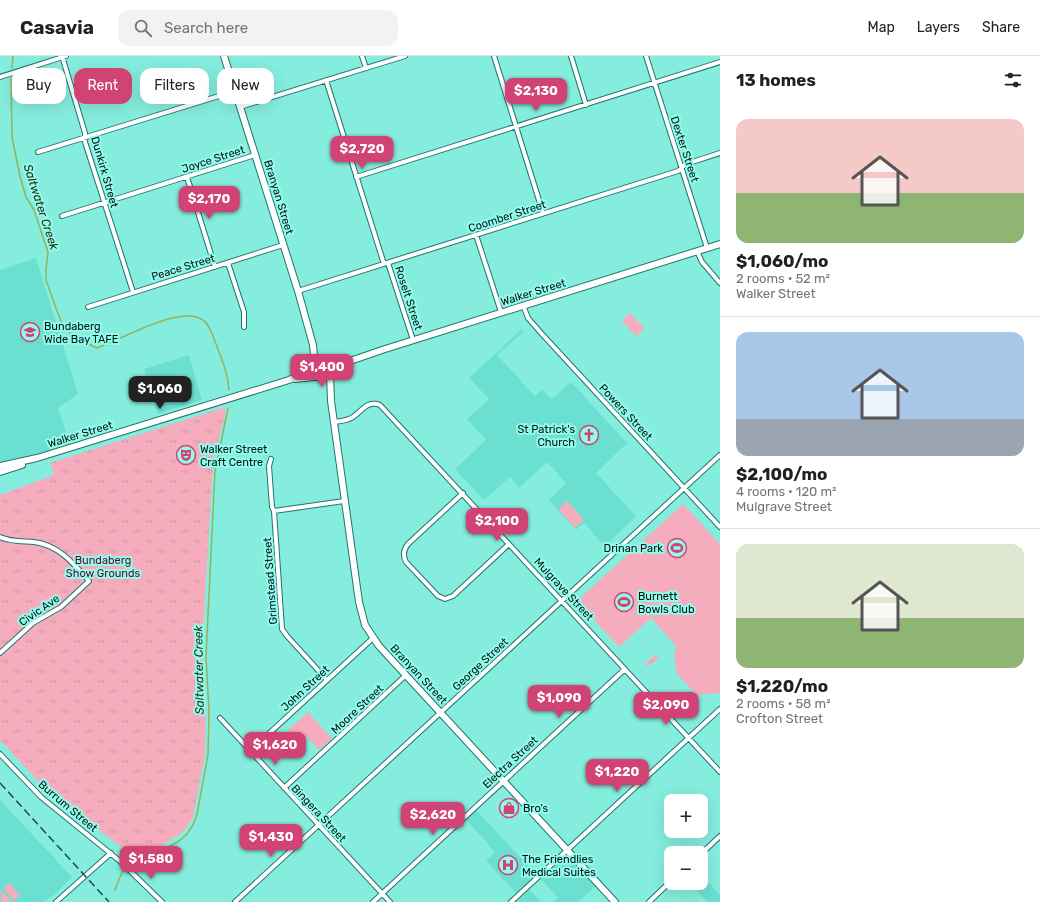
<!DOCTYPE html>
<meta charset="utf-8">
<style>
:root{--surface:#fff;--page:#f2f2f2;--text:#202124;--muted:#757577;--line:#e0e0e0;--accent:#d04374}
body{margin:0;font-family:Rubik,sans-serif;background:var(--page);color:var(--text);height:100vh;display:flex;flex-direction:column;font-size:15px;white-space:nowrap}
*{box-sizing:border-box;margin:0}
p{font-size:13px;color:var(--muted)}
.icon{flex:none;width:22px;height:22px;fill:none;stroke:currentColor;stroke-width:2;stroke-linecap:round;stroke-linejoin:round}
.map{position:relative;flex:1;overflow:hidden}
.drawer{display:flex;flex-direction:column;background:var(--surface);width:320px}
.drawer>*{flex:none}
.guide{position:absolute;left:12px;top:12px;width:380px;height:36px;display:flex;gap:8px}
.controls{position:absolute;left:664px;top:738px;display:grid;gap:8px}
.controls a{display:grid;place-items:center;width:44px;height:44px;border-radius:8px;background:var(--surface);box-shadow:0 4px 16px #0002;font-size:20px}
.price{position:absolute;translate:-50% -34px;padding:0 9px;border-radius:8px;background:var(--accent);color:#fff;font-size:13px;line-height:26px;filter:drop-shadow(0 1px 2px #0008)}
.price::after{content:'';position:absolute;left:50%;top:24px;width:12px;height:9px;margin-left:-6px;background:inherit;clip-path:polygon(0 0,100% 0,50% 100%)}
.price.current{background:#222;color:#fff}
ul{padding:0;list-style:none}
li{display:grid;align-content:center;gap:8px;height:212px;padding:0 16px}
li+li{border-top:1px solid var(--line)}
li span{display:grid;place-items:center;height:124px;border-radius:12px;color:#555}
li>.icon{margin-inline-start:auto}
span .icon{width:72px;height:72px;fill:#fffc;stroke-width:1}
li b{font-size:17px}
h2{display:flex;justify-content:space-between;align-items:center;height:48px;padding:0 16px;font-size:17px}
.pill{padding:0 14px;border-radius:12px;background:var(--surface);box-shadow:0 4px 16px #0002;font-size:14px;line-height:36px}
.pill.current{background:var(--accent);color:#fff}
header{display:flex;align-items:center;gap:24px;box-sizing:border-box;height:56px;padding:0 20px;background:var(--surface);border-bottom:1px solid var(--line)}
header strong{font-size:19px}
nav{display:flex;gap:22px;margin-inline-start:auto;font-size:14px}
.search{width:280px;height:36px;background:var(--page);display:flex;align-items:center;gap:10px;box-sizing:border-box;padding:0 14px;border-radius:12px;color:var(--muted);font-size:15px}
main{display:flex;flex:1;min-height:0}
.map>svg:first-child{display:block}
.built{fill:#6ce0d0}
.park{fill:url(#park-tufts)}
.garden{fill:#f5adbe}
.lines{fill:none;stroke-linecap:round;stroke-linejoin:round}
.stream{stroke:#97b15c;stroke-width:1.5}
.street-casing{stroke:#21756b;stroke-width:6}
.secondary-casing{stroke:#21756b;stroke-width:8}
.street{stroke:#fff;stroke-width:4}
.secondary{stroke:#fff;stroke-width:6}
.rail{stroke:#204842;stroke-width:1.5;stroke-dasharray:8 4;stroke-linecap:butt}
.labels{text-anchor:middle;stroke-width:4;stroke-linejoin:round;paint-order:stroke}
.street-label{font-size:11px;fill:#001411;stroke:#93fbeb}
.poi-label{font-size:11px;fill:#001411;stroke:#93fbeb;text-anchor:start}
.park-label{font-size:11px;fill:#5e0a2c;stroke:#93fbeb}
.water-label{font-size:12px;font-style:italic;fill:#27310c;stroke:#93fbeb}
</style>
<header>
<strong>Casavia</strong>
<div class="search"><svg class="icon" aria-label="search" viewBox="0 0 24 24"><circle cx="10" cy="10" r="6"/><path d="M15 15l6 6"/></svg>Search here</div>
<nav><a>Map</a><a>Layers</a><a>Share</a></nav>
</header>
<main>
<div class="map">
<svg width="720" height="846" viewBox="0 0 720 846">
<defs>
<pattern id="park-tufts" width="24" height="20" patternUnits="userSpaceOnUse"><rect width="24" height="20" fill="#f5adbe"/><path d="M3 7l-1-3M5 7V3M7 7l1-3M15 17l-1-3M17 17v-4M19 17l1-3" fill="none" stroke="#d094a2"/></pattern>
</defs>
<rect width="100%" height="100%" fill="#85edde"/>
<path class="built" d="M 36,202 L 78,338 L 58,352 L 71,391 L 0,410 L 0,214 Z
M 522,273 L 524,275 L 497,299 L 535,340 L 542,334 L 552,343 L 571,326 L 627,387 L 596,417 L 636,460 L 605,490 L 584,467 L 576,474 L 549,444 L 566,427 L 547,406 L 519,432 L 510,421 L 484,444 L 455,413 L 486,384 L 467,363 L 489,343 L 469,322 Z
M 189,299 L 202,344 L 158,358 L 144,313 Z
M 0,744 L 72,821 L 54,839 L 43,846 L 0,846 Z
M 474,752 L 538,820 L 566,794 L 598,828 L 578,846 L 553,846 L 558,842 L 538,820 L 527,831 L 541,846 L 510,846 L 518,839 L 486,805 L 495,796 L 464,761 Z
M 701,818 L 720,839 L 720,846 L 707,846 L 690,827 L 701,827 Z"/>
<path class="park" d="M 225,351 L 225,359 L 213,406 L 202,593 L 206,654 L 205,699 L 197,739 L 193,761 L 187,771 L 180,778 L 150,797 L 136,802 L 47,735 L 0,684 L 0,439 L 54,419 L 50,407 Z
M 655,598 L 659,602 L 646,611 L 645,608 L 652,602 Z"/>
<path class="garden" d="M 630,257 L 645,273 L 636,280 L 622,265 Z
M 567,445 L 584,464 L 575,472 L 558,453 Z
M 682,449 L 684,449 L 720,488 L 720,637 L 697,639 L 677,618 L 674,602 L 676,590 L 651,562 L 619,591 L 581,550 L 580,542 Z
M 308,656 L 332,683 L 319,694 L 307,681 L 299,689 L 286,676 Z
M 9,827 L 20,839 L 14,845 L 3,832 Z
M 1,834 L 12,846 L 1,846 Z"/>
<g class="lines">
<path class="stream" d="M 12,12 L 13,0
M 11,22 L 12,81 L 20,120 L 26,141 L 34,154 L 48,196 L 46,214 L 46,224 L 57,255 L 64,272 L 76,282 L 97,292 C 121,284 180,248 203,264 C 210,268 213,281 216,288 C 222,304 228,317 229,334
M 115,834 L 122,816 L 127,810 L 150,802 L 179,785 L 187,778 L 193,769 L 197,758 L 208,699 L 209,655 L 206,601 L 215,415 L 228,352"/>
<defs>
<path id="street" d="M 62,0 L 85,77 L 85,86 L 133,236
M 362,0 L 366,12
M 494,0 L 543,157
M 571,0 L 586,49
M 646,0 L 707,192
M 0,21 L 66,0
M 326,24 L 384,208
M 240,51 L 405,0
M 38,96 L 235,35
M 187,121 L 215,211
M 356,121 L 720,6
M 62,160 L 255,99
M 476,179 L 501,256
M 697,195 L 702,206 L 720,227
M 228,207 L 244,256 L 244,271
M 388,207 L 413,284
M 298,235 L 678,115 L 686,108 L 720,97
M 523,249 L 528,262 L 542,278 L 720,471
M 88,251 L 283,189
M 334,366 C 340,365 347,365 353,361 C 362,355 367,344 380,349 L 720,716
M 271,403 L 269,410 L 272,451 L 274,455 L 282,573 L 287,580 L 327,624
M 463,437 L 408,488 C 403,494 403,500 406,506 L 438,540 L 445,543 L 453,540 L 509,488
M 274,455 L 344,445
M 0,481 C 11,486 22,485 34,486 C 59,489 74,508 89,525 L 61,551 L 33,567 L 0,597
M 220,662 L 390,846
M 250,695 L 373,582
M 0,698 L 41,741 L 121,806 L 162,846
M 284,732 L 406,619
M 701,798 L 720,780
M 56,846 L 111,797
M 235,846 L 720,399
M 373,846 L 625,613
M 511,846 L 720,653
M 649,846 L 671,825"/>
<path id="secondary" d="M 224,0 L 298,235 L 313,289 L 315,310
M314 314a8 8 0 1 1 16 0a8 8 0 1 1-16 0Z
M 327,307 L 349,304
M 331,316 L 353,304 L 382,294 L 720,188
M 330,318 L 331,345 L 359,546 L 365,569 L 379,590 L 615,846
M 295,323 L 314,321 L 318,321
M 0,410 L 37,402 L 289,324 L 314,312
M 0,416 L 22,409"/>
</defs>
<use href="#street" class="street-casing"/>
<use href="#secondary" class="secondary-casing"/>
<use href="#street" class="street"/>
<use href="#secondary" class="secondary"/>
<path class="rail" d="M 0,727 L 109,846"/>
</g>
<defs>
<symbol id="university-ring" viewBox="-11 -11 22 22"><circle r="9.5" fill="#93fbeb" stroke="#d04374" stroke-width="1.5"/><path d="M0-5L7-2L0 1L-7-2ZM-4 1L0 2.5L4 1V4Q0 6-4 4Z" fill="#d04374"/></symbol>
<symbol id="church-ring" viewBox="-11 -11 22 22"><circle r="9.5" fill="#93fbeb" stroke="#d04374" stroke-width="1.5"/><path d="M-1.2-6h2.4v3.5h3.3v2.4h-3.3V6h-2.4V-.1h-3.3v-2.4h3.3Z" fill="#d04374"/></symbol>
<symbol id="theatre-ring" viewBox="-11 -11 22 22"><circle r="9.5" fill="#93fbeb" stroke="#d04374" stroke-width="1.5"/><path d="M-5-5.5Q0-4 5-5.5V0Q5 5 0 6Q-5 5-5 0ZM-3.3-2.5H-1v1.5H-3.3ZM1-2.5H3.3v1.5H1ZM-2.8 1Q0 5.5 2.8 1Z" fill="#d04374"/></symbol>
<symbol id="stadium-ring" viewBox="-11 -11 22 22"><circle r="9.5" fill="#93fbeb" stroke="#d04374" stroke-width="1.5"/><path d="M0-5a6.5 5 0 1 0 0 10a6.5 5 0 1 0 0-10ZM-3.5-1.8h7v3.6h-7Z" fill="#d04374"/></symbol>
<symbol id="shop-ring" viewBox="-11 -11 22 22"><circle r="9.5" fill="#93fbeb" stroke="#d04374" stroke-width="1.5"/><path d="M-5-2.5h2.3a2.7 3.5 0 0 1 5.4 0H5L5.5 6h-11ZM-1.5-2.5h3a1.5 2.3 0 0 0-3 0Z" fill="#d04374"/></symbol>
<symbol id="hospital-ring" viewBox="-11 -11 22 22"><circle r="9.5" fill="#93fbeb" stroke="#d04374" stroke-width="1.5"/><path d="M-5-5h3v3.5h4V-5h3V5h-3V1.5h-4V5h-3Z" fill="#d04374"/></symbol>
</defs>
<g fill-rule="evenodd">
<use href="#university-ring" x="19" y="265" width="22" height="22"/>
<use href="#church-ring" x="578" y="368" width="22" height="22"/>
<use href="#theatre-ring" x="175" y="388" width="22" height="22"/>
<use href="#stadium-ring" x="666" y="481" width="22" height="22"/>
<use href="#stadium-ring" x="613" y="535" width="22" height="22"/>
<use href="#shop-ring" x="498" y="741" width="22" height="22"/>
<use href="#hospital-ring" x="497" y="798" width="22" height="22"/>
</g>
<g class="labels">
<g class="street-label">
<text transform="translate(685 93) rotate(72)" y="4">Dexter Street</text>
<text transform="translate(213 103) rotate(-18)" y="4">Joyce Street</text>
<text transform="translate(105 116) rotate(74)" y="4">Dunkirk Street</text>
<text transform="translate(279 141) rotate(73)" y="4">Branyan Street</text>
<text transform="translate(507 160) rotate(-18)" y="4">Coomber Street</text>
<text transform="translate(183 211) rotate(-17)" y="4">Peace Street</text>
<text transform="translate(533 236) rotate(-17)" y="4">Walker Street</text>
<text transform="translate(409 242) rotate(72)" y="4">Roselt Street</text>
<text transform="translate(626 356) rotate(47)" y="4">Powers Street</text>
<text transform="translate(80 378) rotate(-17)" y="4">Walker Street</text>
<text transform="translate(270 525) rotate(-94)" y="4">Grimstead Street</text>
<text transform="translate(564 533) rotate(47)" y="4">Mulgrave Street</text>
<text transform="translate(39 554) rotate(-35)" y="4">Civic Ave</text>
<text transform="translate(480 608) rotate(-43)" y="4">George Street</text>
<text transform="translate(419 618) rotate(47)" y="4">Branyan Street</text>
<text transform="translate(305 632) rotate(-43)" y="4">John Street</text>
<text transform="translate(357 653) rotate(-43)" y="4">Moore Street</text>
<text transform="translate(510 706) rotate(-43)" y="4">Electra Street</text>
<text transform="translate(68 750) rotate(40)" y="4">Burrum Street</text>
<text transform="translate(319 757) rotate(47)" y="4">Bingera Street</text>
</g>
<g class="poi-label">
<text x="44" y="274">Bundaberg<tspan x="44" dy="13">Wide Bay TAFE</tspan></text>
<text x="575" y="377" text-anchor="end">St Patrick's<tspan x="575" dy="13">Church</tspan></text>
<text x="200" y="397">Walker Street<tspan x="200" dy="13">Craft Centre</tspan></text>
<text x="663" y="496" text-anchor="end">Drinan Park</text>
<text x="638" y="544">Burnett<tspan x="638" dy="13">Bowls Club</tspan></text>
<text x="523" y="756">Bro's</text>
<text x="522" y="807">The Friendlies<tspan x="522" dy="13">Medical Suites</tspan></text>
</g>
<g class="park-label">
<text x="103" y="508">Bundaberg<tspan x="103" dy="13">Show Grounds</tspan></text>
</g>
<g class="water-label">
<text transform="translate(41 151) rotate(72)" y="4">Saltwater Creek</text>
<text transform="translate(199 614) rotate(-91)" y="4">Saltwater Creek</text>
</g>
</g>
</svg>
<div class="controls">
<a>+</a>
<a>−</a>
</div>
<b class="price" style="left:536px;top:56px">$2,130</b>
<b class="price" style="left:362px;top:114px">$2,720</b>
<b class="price" style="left:209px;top:164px">$2,170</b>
<b class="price" style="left:322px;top:332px">$1,400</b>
<b class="price current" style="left:160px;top:354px">$1,060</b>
<b class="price" style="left:497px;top:486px">$2,100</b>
<b class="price" style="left:559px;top:663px">$1,090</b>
<b class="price" style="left:666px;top:670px">$2,090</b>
<b class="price" style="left:275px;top:710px">$1,620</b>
<b class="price" style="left:617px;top:737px">$1,220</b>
<b class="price" style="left:433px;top:780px">$2,620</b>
<b class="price" style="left:271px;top:802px">$1,430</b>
<b class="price" style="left:151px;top:824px">$1,580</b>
<div class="guide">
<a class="pill">Buy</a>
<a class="pill current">Rent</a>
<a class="pill">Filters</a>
<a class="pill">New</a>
</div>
</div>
<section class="drawer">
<h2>13 homes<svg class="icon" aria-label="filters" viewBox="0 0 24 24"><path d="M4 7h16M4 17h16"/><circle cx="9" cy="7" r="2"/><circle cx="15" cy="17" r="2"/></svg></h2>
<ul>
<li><span style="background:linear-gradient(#f6c9c9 60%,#8fb573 0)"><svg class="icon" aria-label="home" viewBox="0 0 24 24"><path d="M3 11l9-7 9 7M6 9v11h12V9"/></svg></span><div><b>$1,060/mo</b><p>2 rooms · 52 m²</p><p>Walker Street</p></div></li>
<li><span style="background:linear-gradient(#a9c7e8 70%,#9aa5b1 0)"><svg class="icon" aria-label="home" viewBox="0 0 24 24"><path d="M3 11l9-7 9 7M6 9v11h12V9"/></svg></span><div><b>$2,100/mo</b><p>4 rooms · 120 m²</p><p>Mulgrave Street</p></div></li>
<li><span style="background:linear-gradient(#dfe7d0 60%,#8fb573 0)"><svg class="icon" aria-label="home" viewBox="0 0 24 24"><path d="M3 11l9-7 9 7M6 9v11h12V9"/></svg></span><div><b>$1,220/mo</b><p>2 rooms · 58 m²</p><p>Crofton Street</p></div></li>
</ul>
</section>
</main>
